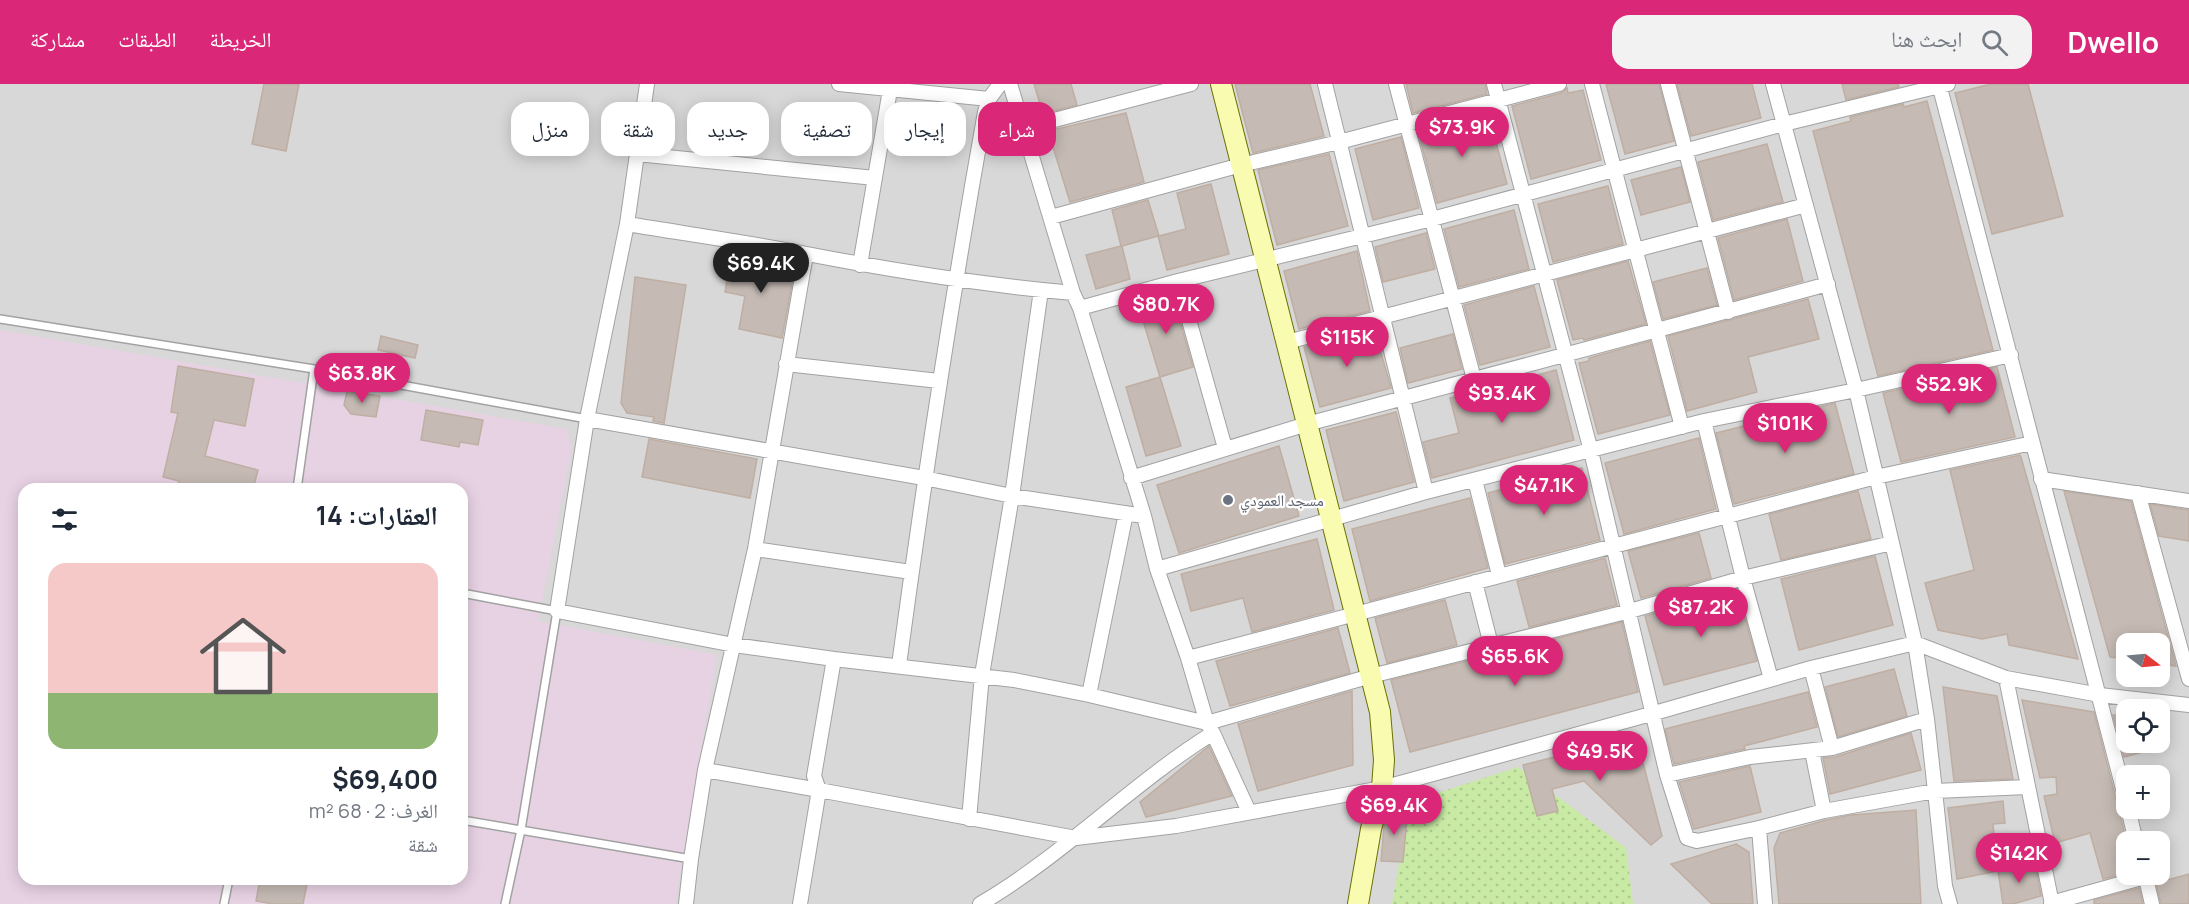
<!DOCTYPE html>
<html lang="ar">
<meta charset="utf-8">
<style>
:root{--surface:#fff;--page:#f2f2f3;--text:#1f2937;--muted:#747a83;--accent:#db2777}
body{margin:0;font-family:Manrope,"Noto Naskh Arabic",sans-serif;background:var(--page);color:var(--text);direction:rtl;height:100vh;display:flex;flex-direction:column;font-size:22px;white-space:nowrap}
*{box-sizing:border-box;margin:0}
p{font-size:20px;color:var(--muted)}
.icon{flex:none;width:33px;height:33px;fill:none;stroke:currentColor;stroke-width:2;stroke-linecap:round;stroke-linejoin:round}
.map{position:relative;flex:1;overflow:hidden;direction:ltr}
.panel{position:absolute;left:18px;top:399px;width:450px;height:402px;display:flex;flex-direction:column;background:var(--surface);border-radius:18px;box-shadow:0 3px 15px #0003;direction:rtl}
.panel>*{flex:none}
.guide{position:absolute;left:486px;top:18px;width:570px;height:54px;direction:rtl;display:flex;gap:12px}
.needle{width:39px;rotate:106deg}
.buttons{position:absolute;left:2116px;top:549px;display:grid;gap:12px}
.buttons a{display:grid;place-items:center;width:54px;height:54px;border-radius:12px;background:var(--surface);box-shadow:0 3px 15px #0003;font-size:30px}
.price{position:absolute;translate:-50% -51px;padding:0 14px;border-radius:21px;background:var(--accent);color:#fff;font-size:20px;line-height:39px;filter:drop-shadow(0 2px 3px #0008)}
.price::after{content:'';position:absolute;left:50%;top:36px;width:18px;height:14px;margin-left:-9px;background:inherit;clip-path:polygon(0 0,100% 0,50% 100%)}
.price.on{background:#222;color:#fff}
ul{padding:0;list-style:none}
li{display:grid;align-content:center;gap:12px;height:318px;padding:0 30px}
li span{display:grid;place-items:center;height:186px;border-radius:18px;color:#555}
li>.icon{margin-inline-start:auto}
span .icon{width:108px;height:108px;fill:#fffc;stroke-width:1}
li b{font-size:26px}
h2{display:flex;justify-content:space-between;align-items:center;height:72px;padding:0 30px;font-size:26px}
.pill{padding:0 21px;border-radius:18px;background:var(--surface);box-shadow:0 3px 15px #0003;font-size:21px;line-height:54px}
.pill.on{background:var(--accent);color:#fff}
header{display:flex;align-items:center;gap:36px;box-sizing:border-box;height:84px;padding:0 30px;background:var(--accent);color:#fff}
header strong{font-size:28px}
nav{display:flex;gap:33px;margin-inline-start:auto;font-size:21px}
.search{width:420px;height:54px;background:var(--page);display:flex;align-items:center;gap:15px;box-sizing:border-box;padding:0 21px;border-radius:18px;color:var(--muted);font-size:22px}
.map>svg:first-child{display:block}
.residential{fill:#d9d8d8;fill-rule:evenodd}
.industrial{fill:#e7d2e3;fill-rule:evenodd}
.grass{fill:url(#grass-dots)}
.building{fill:#c5bab4;stroke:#bfaea2;stroke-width:1.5}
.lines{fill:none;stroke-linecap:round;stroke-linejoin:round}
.lane-casing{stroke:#a2a2a2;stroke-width:10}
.street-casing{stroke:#a2a2a2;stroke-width:16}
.secondary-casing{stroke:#697202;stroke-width:22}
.lane{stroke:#fff;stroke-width:7}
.street{stroke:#fff;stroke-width:14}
.secondary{stroke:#f9fbb1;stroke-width:20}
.worship-dot{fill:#6b7280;stroke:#fff;stroke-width:2}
.labels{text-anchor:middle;stroke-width:4.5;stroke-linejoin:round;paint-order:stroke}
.worship-label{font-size:16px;fill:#5b616d;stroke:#fff;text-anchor:start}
</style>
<header>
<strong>Dwello</strong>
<div class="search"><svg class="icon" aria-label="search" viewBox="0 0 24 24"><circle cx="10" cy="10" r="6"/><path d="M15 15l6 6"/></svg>ابحث هنا</div>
<nav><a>الخريطة</a><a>الطبقات</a><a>مشاركة</a></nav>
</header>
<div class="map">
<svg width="2189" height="820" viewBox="0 0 2189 820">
<defs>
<pattern id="grass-dots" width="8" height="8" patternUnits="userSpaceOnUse" patternTransform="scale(1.5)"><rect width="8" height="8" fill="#c8eaa4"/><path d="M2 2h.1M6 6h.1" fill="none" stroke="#abc88d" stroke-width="1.8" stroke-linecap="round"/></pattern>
</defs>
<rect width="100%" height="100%" fill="#ede9e0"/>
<path class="residential" d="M 0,0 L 2189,0 L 2189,820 L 0,820 ZM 24,405 L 462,405 L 462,795 L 24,795 ZM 2127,560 L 2160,560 L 2160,592 L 2127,592 ZM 2127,626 L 2160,626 L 2160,658 L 2127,658 ZM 2127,692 L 2160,692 L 2160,724 L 2127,724 ZM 2127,758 L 2160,758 L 2160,790 L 2127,790 Z"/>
<path class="industrial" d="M 0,246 L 566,345 L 572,363 L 538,537 L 717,571 L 675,820 L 0,820 ZM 24,405 L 462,405 L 462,795 L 24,795 Z"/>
<path class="grass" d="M 1518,683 L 1626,764 L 1633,820 L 1392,820 L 1410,718 Z"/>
<path class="building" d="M 264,0 L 299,0 L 286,67 L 252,60 Z
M 1034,0 L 1071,0 L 1077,21 L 1043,30 Z
M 1235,0 L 1310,0 L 1324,52 L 1253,69 Z
M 1406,0 L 1485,0 L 1487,10 L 1413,29 Z
M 1606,0 L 1659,0 L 1674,57 L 1625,70 Z
M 1677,0 L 1752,0 L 1761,34 L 1691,52 Z
M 1842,0 L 1898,0 L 1899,3 L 1846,16 Z
M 1991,0 L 2028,0 L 2063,132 L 1992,150 L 1955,9 Z
M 1567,4 L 1568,9 L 1583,6 L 1601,76 L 1531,95 L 1512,22 L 1561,9 Z
M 1927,17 L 1993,266 L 1878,292 L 1813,47 L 1851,37 L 1850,33 L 1903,20 L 1904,23 Z
M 1488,28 L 1507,100 L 1437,119 L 1418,47 Z
M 1126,29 L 1144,98 L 1070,118 L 1048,47 Z
M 1401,53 L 1419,124 L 1373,136 L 1355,65 Z
M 1767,60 L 1783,118 L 1713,136 L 1698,78 Z
M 1329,70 L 1348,142 L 1277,161 L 1258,86 Z
M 1681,83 L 1690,118 L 1641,131 L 1631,96 Z
M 1211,100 L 1229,170 L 1167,186 L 1158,152 L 1122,162 L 1130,195 L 1096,205 L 1086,171 L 1121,162 L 1112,126 L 1148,116 L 1159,152 L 1186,145 L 1177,109 Z
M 1608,102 L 1623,160 L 1553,178 L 1538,120 Z
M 1514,126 L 1529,185 L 1459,203 L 1444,145 Z
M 1787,135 L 1803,197 L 1734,216 L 1718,154 Z
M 1426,149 L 1435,185 L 1383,198 L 1375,163 Z
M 1357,167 L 1370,227 L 1299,245 L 1284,187 Z
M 731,173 L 795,183 L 782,254 L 739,245 L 745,212 L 725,208 Z
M 1628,177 L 1646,240 L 1584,256 L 1583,254 L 1573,256 L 1557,196 Z
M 1707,184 L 1717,221 L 1663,235 L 1653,198 Z
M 635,193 L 686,201 L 664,339 L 653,337 L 654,333 L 627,329 L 621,319 Z
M 1534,202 L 1550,263 L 1480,281 L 1464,221 Z
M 1172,210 L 1193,283 L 1160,293 L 1138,220 Z
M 1808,215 L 1819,255 L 1748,273 L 1757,308 L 1687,327 L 1668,252 Z
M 1374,244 L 1391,304 L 1320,323 L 1304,263 Z
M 1453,250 L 1462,285 L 1408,299 L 1400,264 Z
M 381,252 L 418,261 L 415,274 L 378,266 Z
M 1650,257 L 1670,331 L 1598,350 L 1579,279 L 1589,277 L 1589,274 Z
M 178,282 L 254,295 L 245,342 L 214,336 L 205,372 L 258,386 L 253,405 L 177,405 L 179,397 L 163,393 L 178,329 L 171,328 Z
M 1997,283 L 2015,353 L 1901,378 L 1883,309 Z
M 1556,286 L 1574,356 L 1432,394 L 1423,358 L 1459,349 L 1450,314 Z
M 1160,293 L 1181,362 L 1146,372 L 1126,303 Z
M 347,307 L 380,312 L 376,333 L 351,330 L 344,321 Z
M 1835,319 L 1854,390 L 1734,420 L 1716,349 Z
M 426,326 L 483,336 L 478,361 L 460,358 L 459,363 L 421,356 Z
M 1396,328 L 1414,398 L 1344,417 L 1326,346 Z
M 1699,354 L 1716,425 L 1624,450 L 1605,379 Z
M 649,355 L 757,375 L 750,414 L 642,393 Z
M 1279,362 L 1299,432 L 1179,469 L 1157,401 Z
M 2020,371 L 2021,373 L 2078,575 L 2009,561 L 2007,550 L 1982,555 L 1938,546 L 1925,499 L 1974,486 L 1950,386 Z
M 1582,384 L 1600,456 L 1505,480 L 1488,409 Z
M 1858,407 L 1871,455 L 1781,476 L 1769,430 Z
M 2064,407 L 2131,417 L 2176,582 L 2160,580 L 2160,560 L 2127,560 L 2127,575 L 2110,573 Z
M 1470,414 L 1488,484 L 1370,517 L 1352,445 Z
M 2150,420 L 2189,426 L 2189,457 L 2159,452 Z
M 1699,449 L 1711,494 L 1641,514 L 1628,467 Z
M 1317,455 L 1334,526 L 1252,548 L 1243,514 L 1191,527 L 1181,490 Z
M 1875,472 L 1893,541 L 1799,566 L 1781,495 Z
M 1605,474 L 1617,521 L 1529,543 L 1517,497 Z
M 1737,507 L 1757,577 L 1664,601 L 1645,532 Z
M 1445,516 L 1457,561 L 1387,579 L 1375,534 Z
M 1622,538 L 1638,608 L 1410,668 L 1391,596 Z
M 1338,544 L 1350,589 L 1230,622 L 1216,577 Z
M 1894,585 L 1907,632 L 1838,653 L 1825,603 Z
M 1943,603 L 1997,612 L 2013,695 L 1954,697 Z
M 1352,607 L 1353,681 L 1258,707 L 1238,640 Z
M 1808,608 L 1817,643 L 1744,662 L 1745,665 L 1674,680 L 1665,645 Z
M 2022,616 L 2094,628 L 2127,759 L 2127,789 L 2103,795 L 2090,749 L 2055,759 L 2044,712 L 2057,710 L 2056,693 L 2040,694 Z
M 2113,631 L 2127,633 L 2127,658 L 2162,658 L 2162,663 L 2124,673 Z
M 1911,649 L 1921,686 L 1830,710 L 1823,674 L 1835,673 Z
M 1636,652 L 1662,752 L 1651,761 L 1584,697 L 1552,705 L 1558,727 L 1537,732 L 1523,681 Z
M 1209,662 L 1232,712 L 1146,733 L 1140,718 Z
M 1750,682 L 1761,728 L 1694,745 L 1679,698 Z
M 2003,717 L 2005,739 L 1993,740 L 1998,787 L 1957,795 L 1948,724 Z
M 1398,719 L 1407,734 L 1403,778 L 1381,777 L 1384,743 L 1388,728 Z
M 1916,726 L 1921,820 L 1779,820 L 1774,764 L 1780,749 L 1826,736 L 1851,731 Z
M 1736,760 L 1749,768 L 1753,820 L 1712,820 L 1671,780 Z
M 2035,779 L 2041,812 L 2013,820 L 2003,820 L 1998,787 Z
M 2189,790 L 2189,820 L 2161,820 L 2156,799 Z
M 260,795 L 279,795 L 307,800 L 303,820 L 273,820 L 256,817 Z
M 2139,804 L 2143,820 L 2094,820 L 2094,816 Z"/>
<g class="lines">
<defs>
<path id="lane" d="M 0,235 L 314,285 L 587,335
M 297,405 L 314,285
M 462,509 L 557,527 L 521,746 L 505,820
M 462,736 L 691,775
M 224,820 L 229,795"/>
<path id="street" d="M 647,0 L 627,140 L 587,335 L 557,527 L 734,561 L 834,575 L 1014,596 L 1089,611 L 1207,639 L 1371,592 L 1630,527 L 1743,494 L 1892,459
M 839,0 L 989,15
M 1010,0 L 1073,209 L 1080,224 L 1144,432 L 1157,485 L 1188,574 L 1207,639 L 1213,649 L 1249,728
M 1325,0 L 1426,408
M 1396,0 L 1474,295
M 1494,0 L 1591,367 L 1667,691 L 1687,754 L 1697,757 L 1759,744
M 1592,0 L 1682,343
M 1668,0 L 1728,228
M 1939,0 L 2127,720
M 1024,44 L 1191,0
M 637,70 L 875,94
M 1051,133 L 1241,81 L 1339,58 L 1559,0
M 627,140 C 687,150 747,158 807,170 C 895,187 983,201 1073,209
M 860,181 L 891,0
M 1178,197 L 1225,364
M 1080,224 L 1178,197 L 1432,135 L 1784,40 L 1948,0
M 1287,258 L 1806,121
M 786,280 L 939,297
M 587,335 L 924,394 L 1012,412 L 1144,432
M 1704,337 L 1743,494 L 1771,595
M 1131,394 L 1307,340 L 1828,200
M 2041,395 L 2189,417
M 1475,396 L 1499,491
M 2138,409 L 2189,595
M 755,465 L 911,488
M 1157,485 L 1426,408 L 1704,337 L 1856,306 L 2011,271
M 1475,498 L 1491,561
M 1188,574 L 1876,393 L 2032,359
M 834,575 L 814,692 L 819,706 L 1076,754 L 1176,742 L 1382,704 L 1651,630 L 1811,584 L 1915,559 L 2006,594 L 2100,611 L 2189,621
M 899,581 C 924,396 952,212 985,28 L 989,15 L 1000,0
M 1811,584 L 1832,664
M 2006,594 L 2052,820
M 1089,611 L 1126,429
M 1812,667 L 1824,727
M 705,686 L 819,706 L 800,820
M 1667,691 L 1750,673 L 1832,664 L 1927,635
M 2128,724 L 2136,758
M 969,735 L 982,591 L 1012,412 L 1041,206
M 2145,790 L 2152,820
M 2051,819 L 2145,793
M 686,820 L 691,775 L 705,686 L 755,465 L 806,170
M 980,820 C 1064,771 1131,700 1213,649
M 1765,820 L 1759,744 L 1824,727 L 1935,707 L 1927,635 L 1915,559 L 1892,459 L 1856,306 L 1773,0
M 1950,820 L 1945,802 L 1935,707 L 2027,703"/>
<path id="secondary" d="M 1221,0 L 1380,628 L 1384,676 L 1382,704 L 1371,745 L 1358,820"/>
</defs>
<use href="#lane" class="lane-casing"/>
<use href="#street" class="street-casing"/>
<use href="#secondary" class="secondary-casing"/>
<use href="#lane" class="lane"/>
<use href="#street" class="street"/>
<use href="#secondary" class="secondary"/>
</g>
<circle class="worship-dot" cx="1228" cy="416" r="6"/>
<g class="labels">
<g class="worship-label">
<text x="1240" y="422">مسجد العمودي</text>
</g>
</g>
</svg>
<div class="buttons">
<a><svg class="needle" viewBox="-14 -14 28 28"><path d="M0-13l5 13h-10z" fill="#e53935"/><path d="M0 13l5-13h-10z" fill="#747a83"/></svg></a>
<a><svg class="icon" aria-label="locate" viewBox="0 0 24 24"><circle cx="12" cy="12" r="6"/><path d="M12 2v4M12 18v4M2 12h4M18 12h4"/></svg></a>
<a>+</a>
<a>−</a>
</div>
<b class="price" style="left:1462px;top:74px">$73.9K</b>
<b class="price on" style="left:761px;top:210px">$69.4K</b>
<b class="price" style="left:1166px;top:251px">$80.7K</b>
<b class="price" style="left:1347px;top:284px">$115K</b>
<b class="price" style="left:362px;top:320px">$63.8K</b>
<b class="price" style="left:1949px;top:331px">$52.9K</b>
<b class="price" style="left:1502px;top:340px">$93.4K</b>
<b class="price" style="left:1785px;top:370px">$101K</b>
<b class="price" style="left:1544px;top:432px">$47.1K</b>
<b class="price" style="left:1701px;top:554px">$87.2K</b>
<b class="price" style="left:1515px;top:603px">$65.6K</b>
<b class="price" style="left:1600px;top:698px">$49.5K</b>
<b class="price" style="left:1394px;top:752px">$69.4K</b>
<b class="price" style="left:2019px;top:800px">$142K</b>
<div class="guide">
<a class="pill on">شراء</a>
<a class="pill">إيجار</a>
<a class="pill">تصفية</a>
<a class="pill">جديد</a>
<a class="pill">شقة</a>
<a class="pill">منزل</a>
</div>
<section class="panel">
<h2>العقارات: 14<svg class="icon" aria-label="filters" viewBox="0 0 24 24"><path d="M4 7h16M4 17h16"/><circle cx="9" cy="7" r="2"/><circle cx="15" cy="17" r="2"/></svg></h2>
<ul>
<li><span style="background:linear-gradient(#f6c9c9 70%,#8fb573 0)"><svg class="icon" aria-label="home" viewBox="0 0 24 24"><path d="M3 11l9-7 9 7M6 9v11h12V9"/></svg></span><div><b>$69,400</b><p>الغرف: 2 · 68 m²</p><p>شقة</p></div></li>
</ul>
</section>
</div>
